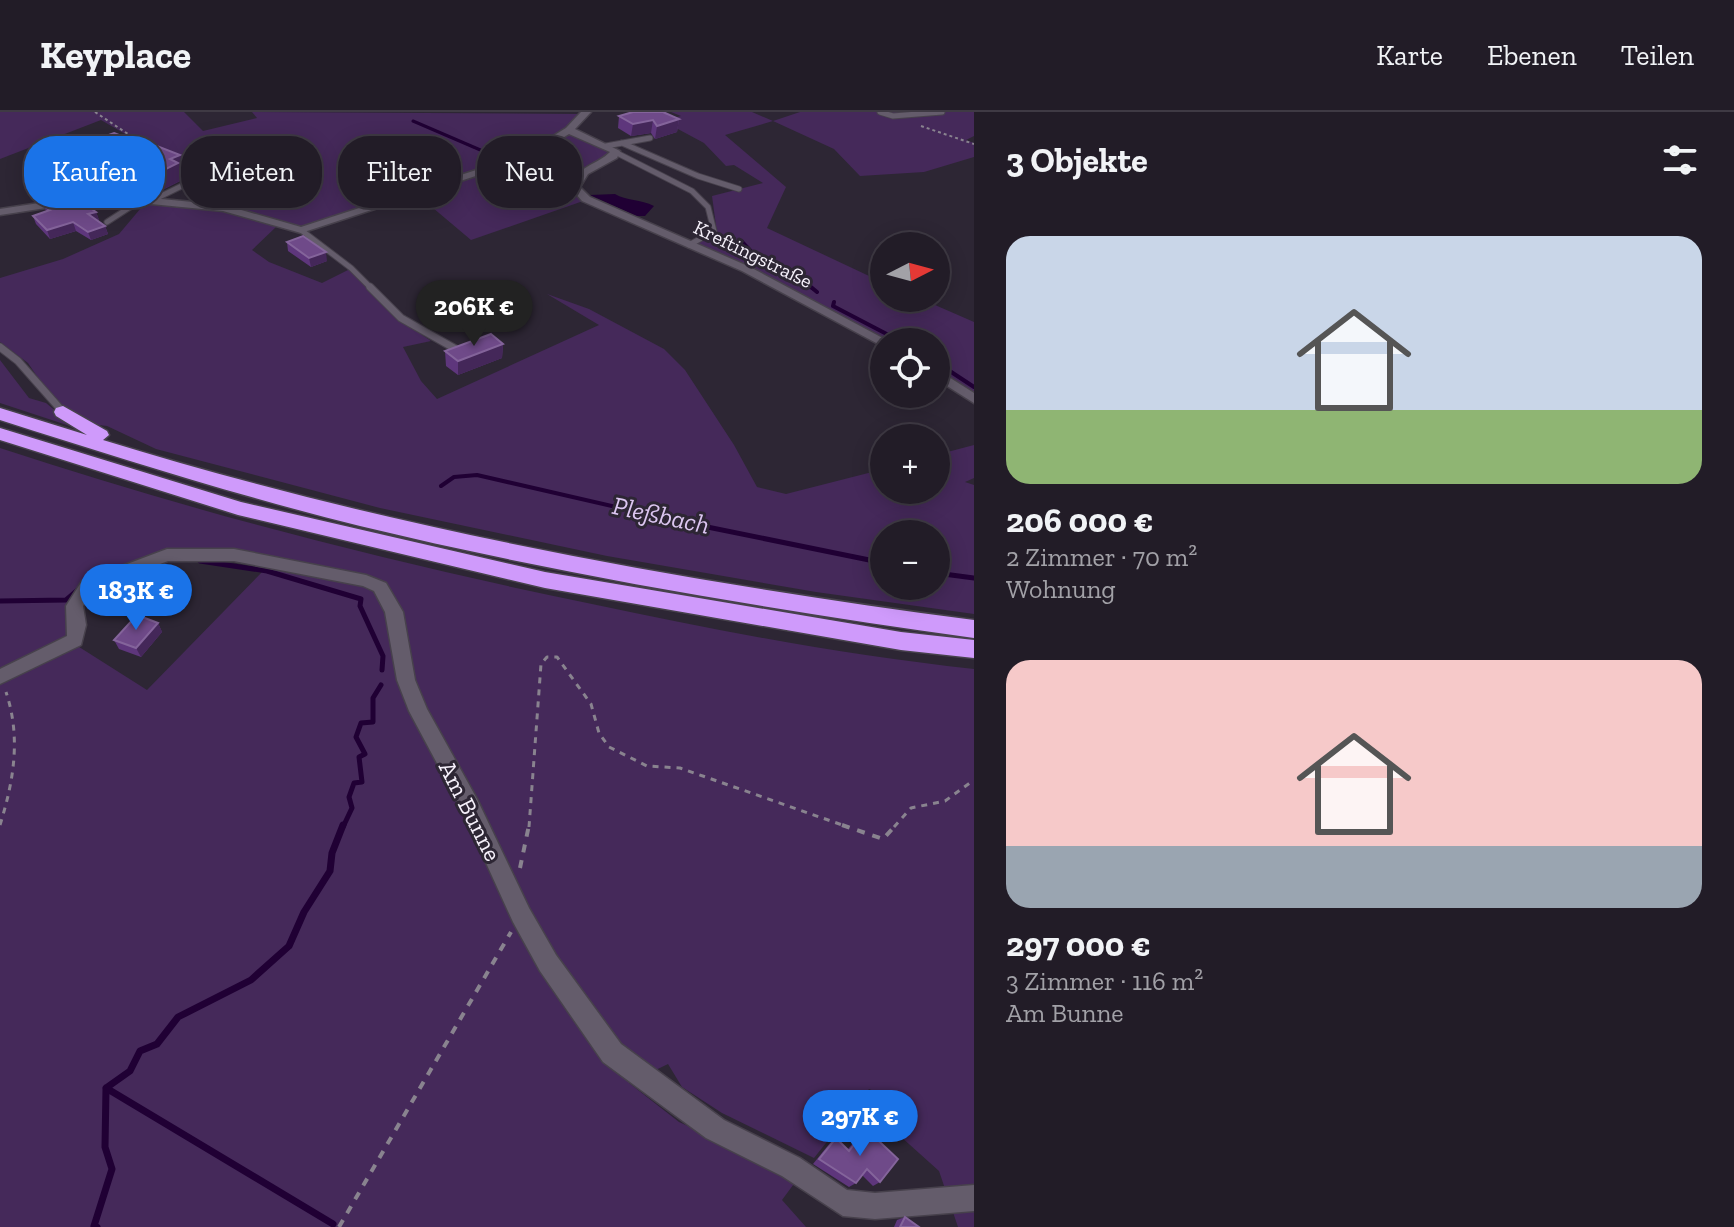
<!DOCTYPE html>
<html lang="de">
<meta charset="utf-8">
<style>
:root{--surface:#221c27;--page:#2e2933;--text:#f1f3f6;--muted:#a2a1a7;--line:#3f3a44;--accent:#1a73e8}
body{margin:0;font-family:"Zilla Slab",serif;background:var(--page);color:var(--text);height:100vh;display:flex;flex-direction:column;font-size:30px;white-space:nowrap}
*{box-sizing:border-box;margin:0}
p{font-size:26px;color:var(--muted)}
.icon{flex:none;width:44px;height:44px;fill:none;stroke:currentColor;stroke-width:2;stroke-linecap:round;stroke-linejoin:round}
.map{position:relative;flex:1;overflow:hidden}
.drawer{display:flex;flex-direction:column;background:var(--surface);width:760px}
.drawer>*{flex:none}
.top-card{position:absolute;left:24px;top:24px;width:760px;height:72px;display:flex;gap:16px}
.needle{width:52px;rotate:84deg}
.controls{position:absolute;left:870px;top:120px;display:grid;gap:16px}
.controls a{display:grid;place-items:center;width:80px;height:80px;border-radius:50%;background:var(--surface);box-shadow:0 4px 20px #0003,0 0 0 2px var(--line);font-size:40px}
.price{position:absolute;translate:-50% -68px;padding:0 18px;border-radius:28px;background:var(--accent);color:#fff;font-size:26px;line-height:52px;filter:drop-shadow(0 2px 4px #0008)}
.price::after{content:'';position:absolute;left:50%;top:48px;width:24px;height:18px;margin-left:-12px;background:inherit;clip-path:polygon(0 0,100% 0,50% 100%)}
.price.active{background:#222;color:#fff}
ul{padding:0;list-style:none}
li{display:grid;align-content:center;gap:16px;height:424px;padding:0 32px}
li span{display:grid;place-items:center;height:248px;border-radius:24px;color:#555}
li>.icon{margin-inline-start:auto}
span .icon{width:144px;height:144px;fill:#fffc;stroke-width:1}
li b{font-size:34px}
h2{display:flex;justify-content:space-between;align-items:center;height:96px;padding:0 32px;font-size:34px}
.chip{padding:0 28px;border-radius:32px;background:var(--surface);box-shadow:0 4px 20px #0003,0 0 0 2px var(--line);font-size:28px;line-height:72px}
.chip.active{background:var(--accent);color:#fff}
header{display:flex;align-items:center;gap:48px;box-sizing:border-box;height:112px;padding:0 40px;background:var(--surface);border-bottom:2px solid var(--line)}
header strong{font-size:38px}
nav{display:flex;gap:44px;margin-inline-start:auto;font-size:28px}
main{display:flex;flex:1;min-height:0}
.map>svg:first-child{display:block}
.green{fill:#45295a;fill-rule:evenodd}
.water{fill:#200034}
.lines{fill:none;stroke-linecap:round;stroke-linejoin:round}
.stream-far3{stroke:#200034;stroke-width:3}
.stream-far2{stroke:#200034;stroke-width:4}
.stream-far1{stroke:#200034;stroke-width:5}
.stream{stroke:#200034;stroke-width:7}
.service-far1-casing{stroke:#47414c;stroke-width:7}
.service-casing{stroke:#47414c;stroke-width:9}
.minor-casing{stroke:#47414c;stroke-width:3}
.motorway-casing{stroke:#47414c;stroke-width:3}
.path-far2{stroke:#89838f;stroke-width:2;stroke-dasharray:3 3;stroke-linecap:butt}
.path-far1{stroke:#89838f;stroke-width:3;stroke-dasharray:6 6;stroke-linecap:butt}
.path{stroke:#89838f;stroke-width:4;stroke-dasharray:8 8;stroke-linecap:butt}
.service-far1{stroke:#645c6b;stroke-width:5}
.service{stroke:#645c6b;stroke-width:7}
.minor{fill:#645c6b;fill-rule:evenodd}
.motorway{fill:#cf9afb;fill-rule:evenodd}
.wall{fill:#5e367c}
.shaded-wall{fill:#442759}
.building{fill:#6f4a89;stroke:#84649b;stroke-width:2}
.labels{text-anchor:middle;stroke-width:6;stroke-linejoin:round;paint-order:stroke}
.far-street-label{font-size:20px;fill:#f6f1fb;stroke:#2d2634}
.street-label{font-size:24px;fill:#f6f1fb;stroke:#2d2634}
.water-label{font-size:26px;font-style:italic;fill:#dcc6f1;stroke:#2d2634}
</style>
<header>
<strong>Keyplace</strong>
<nav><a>Karte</a><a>Ebenen</a><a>Teilen</a></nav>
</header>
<main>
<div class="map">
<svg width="974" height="1115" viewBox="0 0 974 1115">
<rect width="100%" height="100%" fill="#2d2634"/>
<path class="green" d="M 0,0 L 184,0 L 203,19 L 257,6 L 252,0 L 578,2 L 573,13 L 523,44 L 306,115 L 291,114 L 211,92 L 207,80 L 181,75 L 199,65 L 101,8 L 0,47 Z
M 671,0 L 752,0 L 773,9 L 800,0 L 974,0 L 974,24 L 966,28 L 974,31 L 974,45 L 924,60 L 860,64 L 834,37 L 773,9 L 725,23 L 786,75 L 767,116 L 884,171 L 884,186 L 919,186 L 974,210 L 974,283 L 936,259 L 936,230 L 887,230 L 695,132 L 717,121 L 712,84 L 763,71 L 734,53 L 726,54 L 704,31 L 663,9 L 681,4 Z
M 570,22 L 609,38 L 606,46 L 578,62 L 574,68 L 586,88 L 471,128 L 420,85 L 535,43 Z
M 146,90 L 221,97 L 276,115 L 252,138 L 269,150 L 322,171 L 350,157 L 400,208 L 431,229 L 403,235 L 421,269 L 437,287 L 599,213 L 547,182 L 589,197 L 664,237 L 685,258 L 734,333 L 757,375 L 786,382 L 884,357 L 884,378 L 936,378 L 936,343 L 974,333 L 974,366 L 965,370 L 974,373 L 974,502 L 816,480 L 607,444 L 380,396 L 156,337 L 107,314 L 90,312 L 69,300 L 51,285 L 28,251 L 0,230 L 0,166 L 63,147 L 119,122 ZM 884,422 L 936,422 L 936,474 L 884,474 Z
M 0,248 L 29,286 L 46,291 L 76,316 L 0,291 Z
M 0,336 C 194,400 392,451 592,492 C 719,519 845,543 974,557 L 974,1115 L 958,1115 L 939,1059 L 880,1006 L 889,985 L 869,977 L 814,1046 L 722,1001 L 682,975 L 668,952 L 629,971 L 679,1010 L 799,1065 L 782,1088 L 806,1115 L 0,1115 L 0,572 L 76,533 L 147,578 L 263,459 L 240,446 L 167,440 L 87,471 L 76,514 L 60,528 L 0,558 Z"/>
<path class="water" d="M 615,82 C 626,89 641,87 654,94 L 645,104 L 636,104 L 590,83 Z"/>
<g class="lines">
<path class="stream-far3" d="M 413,9 L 499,46
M 517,55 L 524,60
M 558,77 L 569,79
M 742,129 L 757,145 L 813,177"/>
<path class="stream-far2" d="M 811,175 L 817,180
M 834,190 L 833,194 L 902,230
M 936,250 L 974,275
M 441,374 L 454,365 L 477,363 L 677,409"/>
<path class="stream-far1" d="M 668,407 L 884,451
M 200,449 L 267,459 L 361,487 L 360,494 L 383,544 L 382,558
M 936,461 L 974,466
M 0,489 L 66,488 L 79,477
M 343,715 L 352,696 L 349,685 L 354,671 L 362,670 L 359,645 L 365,642 L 356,625 L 361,611 L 373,610 L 373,586 L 381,573"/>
<path class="stream" d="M 106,976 L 333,1112
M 97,1115 L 94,1114 L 112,1057 L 105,1035 L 106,976 L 130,959 L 140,939 L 157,932 L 178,905 L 251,868 L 289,834 L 304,800 L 330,759 L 332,741 L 343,713"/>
<defs>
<path id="service-far1" d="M 880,0 L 893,4 L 942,0
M 622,31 L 698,64 L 739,77
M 606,34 L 650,26
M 615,40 L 692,79 L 708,95 L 714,119 L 689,133
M 88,58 L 62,69 L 97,88
M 62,69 L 42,75 L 27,68 L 36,60 L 82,45 L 95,52
M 151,89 L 200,65
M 107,110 L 141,88
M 301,118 L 351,156 L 372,177"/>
<path id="service" d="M 370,175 L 401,206 L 461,240
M 0,235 L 18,249 L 63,300"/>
<path id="minor" d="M 581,0 L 591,0 L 575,17 L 620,39 L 617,46 L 588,62 L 580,75 L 590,85 L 750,155 L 890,230 L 880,233 L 742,159 L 582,89 L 570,75 C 577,54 597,53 610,40 L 569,22 L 528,47 L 301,121 L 223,99 L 151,92 L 72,92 L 0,103 L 0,97 L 72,86 L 151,86 L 224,93 L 301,115 L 522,43 L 566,16 Z
M 936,257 L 974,281 L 974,291 L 936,267 Z
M 167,437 L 234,437 L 366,463 L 386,471 L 403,500 L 415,568 L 427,597 L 477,687 L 529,796 L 556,843 L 621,932 L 724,1008 L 800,1046 L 847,1078 L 875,1081 L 974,1073 L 974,1099 L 875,1107 L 843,1104 L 782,1064 L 706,1026 L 603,950 L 540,859 L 513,810 L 462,698 L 409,599 L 397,568 L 385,500 L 374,479 L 363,474 L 234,449 L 168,449 L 94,477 L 83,494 L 86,513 L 81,533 L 0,572 L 0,557 L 67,524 L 66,494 L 82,469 Z"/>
<path id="motorway" d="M 63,294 L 107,319 L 109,323 L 103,328 C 388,416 679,469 974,508 L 974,526 C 768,497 563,463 360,414 C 239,384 119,346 0,308 L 0,296 L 87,323 L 56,304 L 54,300 L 56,296 Z
M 0,316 L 241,390 L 545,460 L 901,520 L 974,528 L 974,546 L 901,538 L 545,476 L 238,403 L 0,328 Z"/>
</defs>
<use href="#service-far1" class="service-far1-casing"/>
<use href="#service" class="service-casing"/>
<use href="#minor" class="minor-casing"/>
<use href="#motorway" class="motorway-casing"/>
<path class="path-far2" d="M 95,0 L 152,38
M 921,14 L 974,32"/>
<path class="path-far1" d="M 0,713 C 14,668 21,625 6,580
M 529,715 L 541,552 L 547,545 L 557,545 L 591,592 L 599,621 L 609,635 L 647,654 L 680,656 L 848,715
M 894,715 L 911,696 L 945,689 L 974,668"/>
<path class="path" d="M 842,713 L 883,727 L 896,713
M 520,756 L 529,713
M 339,1115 L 511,820"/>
<use href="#service-far1" class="service-far1"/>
<use href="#service" class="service"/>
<use href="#minor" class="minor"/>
<use href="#motorway" class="motorway"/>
</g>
<path class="wall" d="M 619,4 L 679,7 L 677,20 L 655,27 L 651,21 L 631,24 L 618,16 Z
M 89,30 L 184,60 L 181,61 L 182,68 L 164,77 L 150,70 L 118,83 L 81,66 L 77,56 L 67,60 L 62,58 L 59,49 L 83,47 L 93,42 Z
M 67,92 L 96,100 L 99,108 L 97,109 L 105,114 L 108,122 L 91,128 L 76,119 L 50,127 L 36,112 L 33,104 L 46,99 L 44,94 Z
M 287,130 L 327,149 L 311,155 L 288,139 Z
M 503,232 L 502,246 L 458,263 L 446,254 L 445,239 Z
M 158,511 L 162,520 L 141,545 L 119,537 L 114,528 Z
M 866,1017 L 880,1070 L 873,1074 L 862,1063 L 856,1071 L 849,1075 L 813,1052 L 830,1031 L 836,1026 L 848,1037 L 860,1022 Z
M 905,1105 L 919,1115 L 894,1115 L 897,1108 Z"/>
<path class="shaded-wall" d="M 679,7 L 677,20 L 655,27 L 657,14 Z
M 653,8 L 651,21 L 631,24 L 633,12 Z
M 180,43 L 184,60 L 181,61 L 182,68 L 164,77 L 160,60 L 170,47 Z
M 82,44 L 85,53 L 75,50 L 77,56 L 67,60 L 64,51 Z
M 145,54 L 150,70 L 118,83 L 113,66 Z
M 96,100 L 99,108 L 91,111 L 88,102 Z
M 73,110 L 76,119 L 50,127 L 47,118 Z
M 105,114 L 108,122 L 91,128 L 88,120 Z
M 326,140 L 327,149 L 311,155 L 309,146 Z
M 503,232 L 502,246 L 458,263 L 458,249 Z
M 158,511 L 162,520 L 141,545 L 136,536 Z"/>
<path class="building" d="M 633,0 L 663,0 L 679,7 L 657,14 L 653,8 L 633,12 L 619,4 Z
M 114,21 L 150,36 L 157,34 L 180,43 L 170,47 L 178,51 L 160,60 L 145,54 L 113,66 L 75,50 L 98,40 L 97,35 L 89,30 Z
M 79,42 L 82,44 L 64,51 L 59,49 Z
M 59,88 L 67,92 L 79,88 L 96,100 L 88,102 L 105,114 L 88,120 L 73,110 L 47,118 L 33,104 L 50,98 L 44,94 Z
M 303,124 L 326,140 L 309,146 L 287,130 Z
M 491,222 L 503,232 L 458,249 L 445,239 Z
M 137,503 L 158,511 L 136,536 L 114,528 Z
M 866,1017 L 898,1047 L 880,1070 L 867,1057 L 856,1071 L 819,1047 L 836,1026 L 849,1039 Z
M 905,1105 L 919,1115 L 900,1115 Z"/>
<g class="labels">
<g class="far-street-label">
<text transform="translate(753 142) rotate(26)" y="7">Kreftingstraße</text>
</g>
<g class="street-label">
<text transform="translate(470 699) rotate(63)" y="8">Am Bunne</text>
</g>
<g class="water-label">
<text transform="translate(661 403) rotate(12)" y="9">Pleßbach</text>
</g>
</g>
</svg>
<div class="controls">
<a><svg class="needle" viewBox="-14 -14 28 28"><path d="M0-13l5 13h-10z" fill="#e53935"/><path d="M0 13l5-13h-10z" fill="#a2a1a7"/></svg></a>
<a><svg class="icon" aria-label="locate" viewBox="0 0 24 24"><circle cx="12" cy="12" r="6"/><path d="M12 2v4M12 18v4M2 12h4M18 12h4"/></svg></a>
<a>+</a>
<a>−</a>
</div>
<b class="price active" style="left:474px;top:236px">206K €</b>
<b class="price" style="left:136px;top:520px">183K €</b>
<b class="price" style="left:860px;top:1046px">297K €</b>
<div class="top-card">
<a class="chip active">Kaufen</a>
<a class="chip">Mieten</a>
<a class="chip">Filter</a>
<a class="chip">Neu</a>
</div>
</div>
<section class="drawer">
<h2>3 Objekte<svg class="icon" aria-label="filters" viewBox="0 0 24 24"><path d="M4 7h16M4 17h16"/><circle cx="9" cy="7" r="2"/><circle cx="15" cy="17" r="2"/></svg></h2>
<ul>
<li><span style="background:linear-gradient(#c9d6e8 70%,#8fb573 0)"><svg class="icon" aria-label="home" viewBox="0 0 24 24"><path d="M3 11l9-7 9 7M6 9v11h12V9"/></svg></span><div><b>206 000 €</b><p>2 Zimmer · 70 m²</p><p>Wohnung</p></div></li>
<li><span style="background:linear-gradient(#f6c9c9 75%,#9aa5b1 0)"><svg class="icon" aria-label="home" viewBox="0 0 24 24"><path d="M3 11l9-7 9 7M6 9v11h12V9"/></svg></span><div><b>297 000 €</b><p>3 Zimmer · 116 m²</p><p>Am Bunne</p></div></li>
</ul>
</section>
</main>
